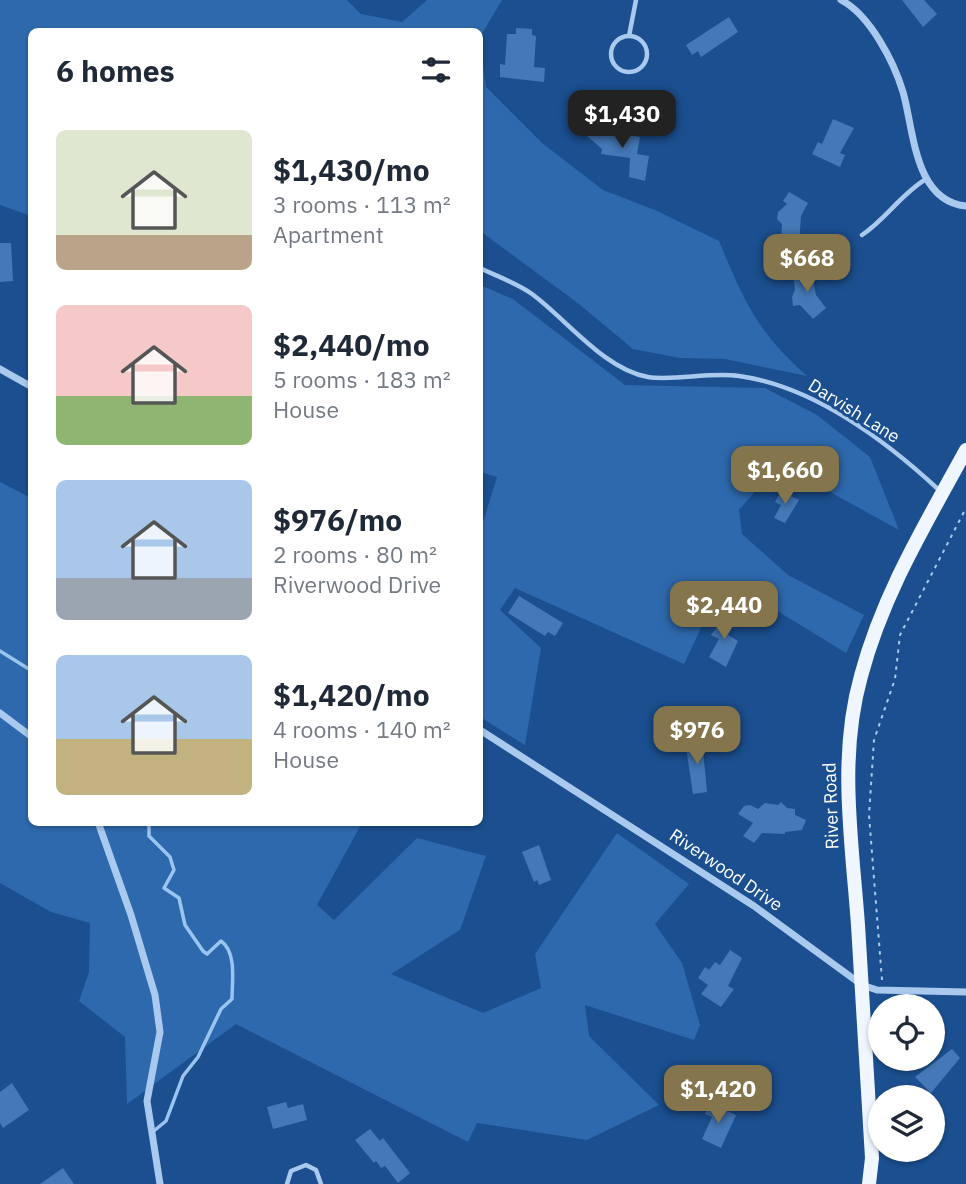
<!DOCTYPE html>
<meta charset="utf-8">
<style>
:root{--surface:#fff;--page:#f6f6f7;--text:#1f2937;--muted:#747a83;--accent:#84754c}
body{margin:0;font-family:"IBM Plex Sans",sans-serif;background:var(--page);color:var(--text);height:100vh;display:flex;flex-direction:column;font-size:26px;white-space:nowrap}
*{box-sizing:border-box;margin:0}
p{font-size:23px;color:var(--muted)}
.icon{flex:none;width:38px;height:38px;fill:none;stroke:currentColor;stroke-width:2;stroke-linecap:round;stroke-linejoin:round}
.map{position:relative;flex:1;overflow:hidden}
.drawer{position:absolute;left:28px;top:28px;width:455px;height:798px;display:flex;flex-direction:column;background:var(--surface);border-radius:10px;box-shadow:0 2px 5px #0004}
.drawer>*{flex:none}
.controls{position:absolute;left:868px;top:994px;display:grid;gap:14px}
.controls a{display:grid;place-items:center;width:77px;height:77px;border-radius:50%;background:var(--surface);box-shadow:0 2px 5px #0004;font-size:35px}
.price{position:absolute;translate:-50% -60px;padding:0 16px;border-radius:14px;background:var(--accent);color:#fff;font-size:23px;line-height:46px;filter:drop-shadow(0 2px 4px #0008)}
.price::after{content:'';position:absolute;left:50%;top:42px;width:21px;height:16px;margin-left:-10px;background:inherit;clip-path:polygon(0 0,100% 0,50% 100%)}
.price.selected{background:#222;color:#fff}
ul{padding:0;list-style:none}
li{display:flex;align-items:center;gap:21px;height:175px;padding:0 28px}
li span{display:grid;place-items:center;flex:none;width:196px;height:140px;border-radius:10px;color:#555}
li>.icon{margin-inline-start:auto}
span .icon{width:84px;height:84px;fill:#fffc;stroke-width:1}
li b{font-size:30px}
h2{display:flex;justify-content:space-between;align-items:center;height:84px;padding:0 28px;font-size:30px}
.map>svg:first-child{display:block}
.green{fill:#2e69ad}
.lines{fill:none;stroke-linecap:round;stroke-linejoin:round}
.stream{stroke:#9cc4f0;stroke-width:3.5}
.building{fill:#4478b7}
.path{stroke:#a9c9ee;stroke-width:2;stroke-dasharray:3.5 5;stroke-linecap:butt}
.lane{stroke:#a9c9ee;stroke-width:4.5}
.street{stroke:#a9c9ee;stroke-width:7}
.primary{stroke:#f0f6ff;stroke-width:14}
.labels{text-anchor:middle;stroke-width:6;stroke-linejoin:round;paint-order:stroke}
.street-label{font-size:18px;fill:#fff;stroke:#1b4f8f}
</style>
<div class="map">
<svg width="966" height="1184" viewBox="0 0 966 1184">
<rect width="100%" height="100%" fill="#1b4f8f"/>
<path class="green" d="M 0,0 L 347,0 L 361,14 L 402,22 L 427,0 L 502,0 L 480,37 L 480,32 L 32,32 L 31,216 L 0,205 Z
M 480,42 L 486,87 L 542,143 L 603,190 L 655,210 L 719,241 C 745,303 756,330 807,376 L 725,359 L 680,358 L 633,349 L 579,304 L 480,231 Z
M 480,285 L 513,299 L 625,385 L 765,388 L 817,415 L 870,457 L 899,530 L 779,464 L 739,510 L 742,534 L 788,575 L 864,615 L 846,653 L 745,591 L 716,596 L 684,664 L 515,588 L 500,610 L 541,648 L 525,745 L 480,717 L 480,532 L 497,477 L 480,472 Z
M 0,482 L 31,498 L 32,822 L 362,823 L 317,905 L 334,920 L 417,838 L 486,856 L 460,930 L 391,974 L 483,1013 L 541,988 L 535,954 L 617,833 L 689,884 L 655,924 L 682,963 L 700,1025 L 694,1040 L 585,1005 L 589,1036 L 659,1105 L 587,1140 L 477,1123 L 468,1142 L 236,1024 L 127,1104 L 125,1037 L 79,1001 L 89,972 L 90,923 L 51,912 L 0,883 Z"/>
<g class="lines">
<path class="stream" d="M 0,651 L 32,671
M 149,822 L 149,836 L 170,857 L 174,870 L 164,888 L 179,898 L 185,925 L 203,951 L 207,954 L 221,941 C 237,952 232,982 232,999 L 221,1009 L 198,1057 L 183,1076 L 166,1121 L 155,1130"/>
</g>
<path class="building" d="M 902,0 L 924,0 L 937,14 L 923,27 Z
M 729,17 L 738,32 L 701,57 L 698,51 L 692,55 L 686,45 Z
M 516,28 L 532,29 L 532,35 L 536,36 L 534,67 L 545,68 L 544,82 L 500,77 L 500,64 L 505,65 L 507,34 L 516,34 Z
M 833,119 L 854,128 L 840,153 L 845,155 L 840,167 L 812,154 L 818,142 L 822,144 Z
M 599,123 L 610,132 L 640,137 L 637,154 L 649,156 L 645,181 L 629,177 L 630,158 L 601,154 L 602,149 L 587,136 Z
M 789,192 L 808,203 L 801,216 L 799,245 L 781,244 L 782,224 L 777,219 L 778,212 L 787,204 L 783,201 Z
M 0,243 L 11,243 L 13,281 L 0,282 Z
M 811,269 L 816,295 L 826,308 L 813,319 L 800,305 L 793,306 L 792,297 L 795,290 L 793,272 Z
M 781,491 L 799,500 L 785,523 L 774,518 L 781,505 L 775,502 Z
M 519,596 L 563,623 L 555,636 L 548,632 L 545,636 L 508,613 Z
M 727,613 L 737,619 L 728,635 L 738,641 L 726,667 L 709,657 L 719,639 L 711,635 Z
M 702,739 L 707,792 L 693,794 L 686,747 L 689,747 L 688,742 Z
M 781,802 L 787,808 L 795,809 L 795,815 L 806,820 L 802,830 L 785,832 L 785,834 L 762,833 L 754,843 L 743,836 L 753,823 L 738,814 L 744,806 L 750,805 L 758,809 L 765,803 L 778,805 Z
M 539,845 L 551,880 L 539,885 L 537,880 L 534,882 L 522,852 Z
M 730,950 L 742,958 L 728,986 L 734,989 L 721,1007 L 701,994 L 708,985 L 698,978 L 705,967 L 709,970 L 715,962 L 720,965 Z
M 952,1049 L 960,1058 L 931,1093 L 915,1077 Z
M 12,1083 L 29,1110 L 3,1128 L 0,1123 L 0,1092 Z
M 286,1102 L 288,1108 L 303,1104 L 307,1120 L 273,1129 L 267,1107 Z
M 710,1103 L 736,1115 L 721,1148 L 702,1139 L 712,1117 L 705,1114 Z
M 370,1129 L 380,1141 L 383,1138 L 410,1173 L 398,1183 L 385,1166 L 381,1168 L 376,1161 L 374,1163 L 355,1140 Z
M 63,1168 L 74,1184 L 40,1184 Z"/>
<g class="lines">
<path class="path" d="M 882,980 L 869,815 L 874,740 L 895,679 L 900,635 L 966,508"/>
<path class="lane" d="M 629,36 L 636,0
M611 54a18 18 0 1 1 36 0a18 18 0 1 1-36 0Z
M 862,235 C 886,219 900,195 926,179
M 480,268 C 496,276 517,283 532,294 C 566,319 605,370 648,377 C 675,381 709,372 739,376 C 813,386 885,440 939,490
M 287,1184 L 291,1171 L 306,1165 L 316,1170 L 321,1184"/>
<path class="street" d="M 841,0 C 870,15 894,62 903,92 C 914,130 914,201 966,206
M 0,369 L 32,387
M 0,713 L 32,737
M 480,730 L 754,906 L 862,985 L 877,990 L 966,992
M 98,822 L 131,915 L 155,995 L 160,1032 L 147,1101 L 160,1184"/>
<path class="primary" d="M 869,1184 L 872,1158 C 867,1080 863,1002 858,925 C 852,841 838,758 861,676 C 883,594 925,525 966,450"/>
</g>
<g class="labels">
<g class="street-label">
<text transform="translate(854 411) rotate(32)" y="6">Darvish Lane</text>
<text transform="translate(831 806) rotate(-92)" y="6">River Road</text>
<text transform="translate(726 870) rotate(34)" y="6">Riverwood Drive</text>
</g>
</g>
</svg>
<div class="controls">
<a><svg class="icon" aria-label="locate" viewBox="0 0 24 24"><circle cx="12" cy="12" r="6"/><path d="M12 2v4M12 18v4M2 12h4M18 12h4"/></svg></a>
<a><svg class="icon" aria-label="layers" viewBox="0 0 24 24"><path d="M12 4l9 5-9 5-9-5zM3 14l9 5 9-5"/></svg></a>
</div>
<b class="price selected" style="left:622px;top:150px">$1,430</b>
<b class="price" style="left:807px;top:294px">$668</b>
<b class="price" style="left:785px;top:506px">$1,660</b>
<b class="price" style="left:724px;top:641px">$2,440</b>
<b class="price" style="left:697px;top:766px">$976</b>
<b class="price" style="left:718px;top:1125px">$1,420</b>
<section class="drawer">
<h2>6 homes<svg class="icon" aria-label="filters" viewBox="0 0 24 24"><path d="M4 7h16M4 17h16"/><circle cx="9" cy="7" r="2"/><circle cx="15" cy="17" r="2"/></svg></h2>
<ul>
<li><span style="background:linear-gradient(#dfe7d0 75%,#b9a48a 0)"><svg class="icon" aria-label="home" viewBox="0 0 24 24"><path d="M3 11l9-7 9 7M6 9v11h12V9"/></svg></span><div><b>$1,430/mo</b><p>3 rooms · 113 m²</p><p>Apartment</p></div></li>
<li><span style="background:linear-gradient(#f6c9c9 65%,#8fb573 0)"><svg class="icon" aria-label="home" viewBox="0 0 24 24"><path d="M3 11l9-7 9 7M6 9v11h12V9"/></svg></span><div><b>$2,440/mo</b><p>5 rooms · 183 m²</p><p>House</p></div></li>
<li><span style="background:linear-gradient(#a9c7e8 70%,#9aa5b1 0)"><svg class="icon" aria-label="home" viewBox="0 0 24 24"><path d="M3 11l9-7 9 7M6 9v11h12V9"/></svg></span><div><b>$976/mo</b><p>2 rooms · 80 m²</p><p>Riverwood Drive</p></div></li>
<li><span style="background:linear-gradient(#a9c7e8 60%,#c2b280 0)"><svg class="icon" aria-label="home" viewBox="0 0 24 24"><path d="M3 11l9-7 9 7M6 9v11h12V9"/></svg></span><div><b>$1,420/mo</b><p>4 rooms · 140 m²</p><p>House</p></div></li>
</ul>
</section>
</div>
